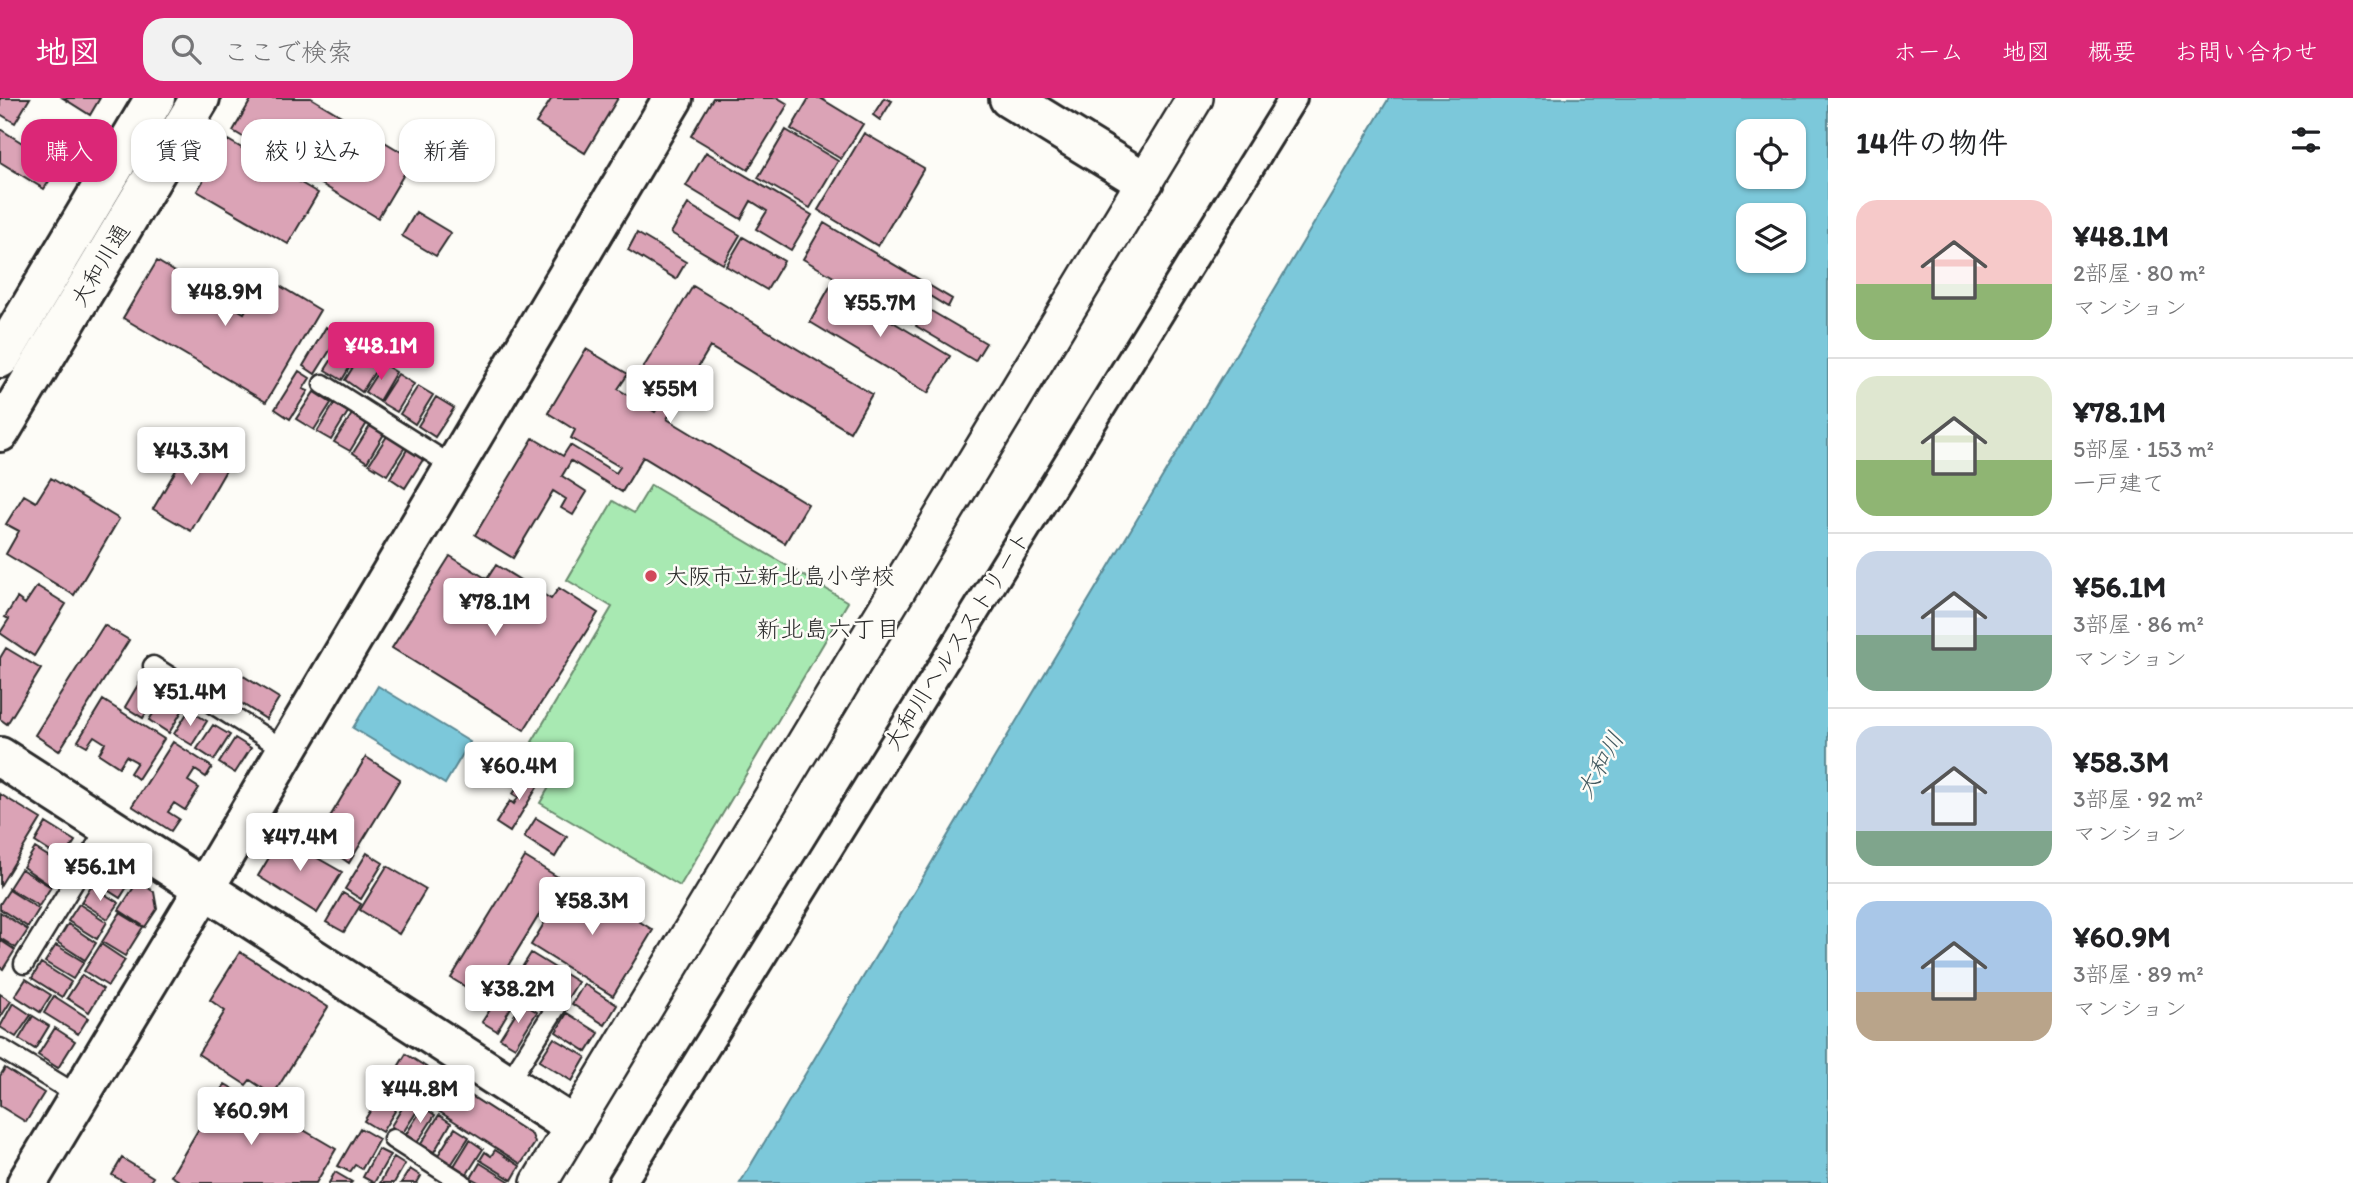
<!DOCTYPE html>
<html lang="ja">
<meta charset="utf-8">
<style>
:root{--surface:#fff;--page:#f2f2f2;--text:#202124;--muted:#757577;--line:#e0e0e0;--accent:#db2777}
body{margin:0;font-family:Itim,"Klee One",sans-serif;background:var(--page);color:var(--text);height:100vh;display:flex;flex-direction:column;font-size:26px;white-space:nowrap}
*{box-sizing:border-box;margin:0}
p{font-size:23px;color:var(--muted)}
.icon{flex:none;width:38px;height:38px;fill:none;stroke:currentColor;stroke-width:2;stroke-linecap:round;stroke-linejoin:round}
.map{position:relative;flex:1;overflow:hidden}
.panel{display:flex;flex-direction:column;background:var(--surface);width:525px}
.panel>*{flex:none}
.hud{position:absolute;left:21px;top:21px;width:665px;height:63px;display:flex;gap:14px}
.controls{position:absolute;left:1736px;top:21px;display:grid;gap:14px}
.controls a{display:grid;place-items:center;width:70px;height:70px;border-radius:14px;background:var(--surface);box-shadow:0 2px 5px #0004;font-size:35px}
.price{position:absolute;translate:-50% -60px;padding:0 16px;border-radius:7px;background:#fff;color:#222;font-size:23px;line-height:46px;filter:drop-shadow(0 2px 4px #0008)}
.price::after{content:'';position:absolute;left:50%;top:42px;width:21px;height:16px;margin-left:-10px;background:inherit;clip-path:polygon(0 0,100% 0,50% 100%)}
.price.on{background:var(--accent);color:#fff}
ul{padding:0;list-style:none}
li{display:flex;align-items:center;gap:21px;height:175px;padding:0 28px}
li+li{border-top:2px solid var(--line)}
li span{display:grid;place-items:center;flex:none;width:196px;height:140px;border-radius:21px;color:#555}
li>.icon{margin-inline-start:auto}
span .icon{width:84px;height:84px;fill:#fffc;stroke-width:1}
li b{font-size:30px}
h2{display:flex;justify-content:space-between;align-items:center;height:84px;padding:0 28px;font-size:30px}
.chip{padding:0 24px;border-radius:21px;background:var(--surface);box-shadow:0 2px 5px #0004;font-size:24px;line-height:63px}
.chip.on{background:var(--accent);color:#fff}
header{display:flex;align-items:center;gap:42px;box-sizing:border-box;height:98px;padding:0 35px;background:var(--accent);color:#fff}
header strong{font-size:33px}
nav{display:flex;gap:38px;margin-inline-start:auto;font-size:24px}
.search{width:490px;height:63px;background:var(--page);display:flex;align-items:center;gap:18px;box-sizing:border-box;padding:0 24px;border-radius:21px;color:var(--muted);font-size:26px}
main{display:flex;flex:1;min-height:0}
.map>svg:first-child{display:block}
.green{fill:#a8e9b2;stroke:#6a8a6e;stroke-width:2}
.water{fill:#7bc8da;stroke:#5b8994;stroke-width:2;fill-rule:evenodd}
.building{fill:#dba3b6;stroke:#2b2b2b;stroke-width:2}
.lines{fill:none;stroke-linecap:round;stroke-linejoin:round}
.service-casing{stroke:#2b2b2b;stroke-width:23}
.pedestrian-casing{stroke:#2b2b2b;stroke-width:32}
.minor-casing{stroke:#2b2b2b;stroke-width:40}
.tertiary-casing{stroke:#2b2b2b;stroke-width:44}
.service{stroke:#fdfcf7;stroke-width:18}
.pedestrian{stroke:#fdfcf7;stroke-width:26}
.minor{stroke:#fdfcf7;stroke-width:35}
.tertiary{stroke:#fdfcf7;stroke-width:38}
.poi-dot{fill:#d1495b;stroke:#fdfcf7;stroke-width:2.5}
.labels{text-anchor:middle;stroke-width:5;stroke-linejoin:round;paint-order:stroke}
.street-label{font-size:23px;fill:#2b2b2b;stroke:#fdfcf7}
.poi-label{font-size:23px;fill:#2b2b2b;stroke:#fdfcf7;text-anchor:start}
.neighbourhood-label{font-size:24px;fill:#2b2b2b;stroke:#fdfcf7}
.water-label{font-size:24px;font-style:italic;fill:#435a60;stroke:#fdfcf7}
</style>
<header>
<strong>地図</strong>
<div class="search"><svg class="icon" aria-label="search" viewBox="0 0 24 24"><circle cx="10" cy="10" r="6"/><path d="M15 15l6 6"/></svg>ここで検索</div>
<nav><a>ホーム</a><a>地図</a><a>概要</a><a>お問い合わせ</a></nav>
</header>
<main>
<div class="map">
<svg width="1828" height="1085" viewBox="0 0 1828 1085">
<rect width="100%" height="100%" fill="#fdfcf7"/>
<filter id="ink" filterUnits="userSpaceOnUse"><feTurbulence type="fractalNoise" baseFrequency=".0143" numOctaves="2"/><feDisplacementMap in="SourceGraphic" scale="14" xChannelSelector="R" yChannelSelector="G"/><feConvolveMatrix kernelMatrix="1 2 1 2 8 2 1 2 1" color-interpolation-filters="sRGB"/></filter>
<g filter="url(#ink)">
<path class="green" d="M 651,387 L 848,504 L 680,788 L 540,705 L 555,679 L 539,670 L 549,654 L 532,644 L 612,509 L 567,482 L 613,403 L 634,415 Z"/>
<path class="water" d="M 1389,0 L 1828,0 L 1828,1085 L 740,1085 ZM 1748,33 L 1794,33 L 1794,79 L 1748,79 ZM 1748,117 L 1794,117 L 1794,163 L 1748,163 Z
M 378,588 L 470,644 L 445,686 L 353,630 Z"/>
<path class="building" d="M 0,0 L 30,0 L 15,25 L 0,16 Z
M 63,0 L 100,0 L 90,17 Z
M 252,0 L 311,0 L 413,61 L 378,120 L 233,33 Z
M 552,0 L 618,0 L 585,55 L 536,25 Z
M 713,0 L 778,0 L 788,6 L 748,72 L 691,38 Z
M 809,0 L 820,0 L 863,26 L 841,61 L 791,31 Z
M 884,0 L 892,3 L 880,22 L 873,17 Z
M 0,31 L 59,68 L 44,91 L 0,64 Z
M 786,32 L 838,63 L 810,110 L 758,80 Z
M 864,35 L 924,70 L 878,148 L 818,112 Z
M 228,42 L 318,95 L 288,146 L 197,93 Z
M 706,54 L 812,117 L 791,152 L 756,131 L 767,113 L 751,103 L 741,121 L 686,88 Z
M 688,106 L 740,137 L 723,166 L 671,135 Z
M 416,114 L 451,135 L 436,158 L 402,138 Z
M 824,125 L 952,201 L 948,209 L 928,197 L 912,225 L 803,161 Z
M 637,135 L 686,164 L 676,181 L 628,152 Z
M 743,139 L 784,163 L 767,192 L 726,168 Z
M 157,163 L 244,215 L 265,179 L 320,212 L 266,304 L 123,220 Z
M 831,187 L 950,258 L 928,295 L 810,224 Z
M 693,188 L 872,296 L 850,334 L 710,249 L 667,321 L 808,406 L 785,445 L 643,359 L 622,394 L 571,363 L 562,378 L 587,394 L 573,417 L 561,410 L 566,401 L 553,393 L 513,460 L 475,437 L 533,340 L 563,358 L 570,347 L 616,375 L 620,369 L 571,340 L 575,332 L 548,315 L 586,251 L 628,276 L 618,291 L 655,314 L 663,302 L 634,285 Z
M 926,210 L 986,245 L 975,263 L 916,228 Z
M 326,229 L 339,238 L 315,276 L 303,268 Z
M 344,242 L 360,252 L 342,282 L 325,272 Z
M 363,253 L 381,264 L 362,294 L 345,282 Z
M 383,266 L 396,274 L 379,303 L 365,294 Z
M 299,273 L 310,280 L 303,291 L 308,293 L 290,321 L 275,311 Z
M 398,276 L 414,286 L 397,314 L 380,304 Z
M 418,288 L 433,297 L 415,326 L 400,316 Z
M 314,294 L 331,305 L 314,332 L 296,321 Z
M 436,299 L 454,310 L 435,339 L 418,328 Z
M 334,306 L 348,314 L 331,342 L 317,334 Z
M 352,316 L 367,325 L 350,353 L 334,344 Z
M 370,328 L 384,336 L 367,364 L 353,355 Z
M 387,338 L 405,349 L 387,377 L 369,366 Z
M 192,345 L 229,367 L 191,433 L 153,411 Z
M 408,350 L 424,360 L 405,390 L 390,380 Z
M 51,380 L 119,421 L 74,497 L 6,456 L 19,433 L 6,426 L 24,397 L 36,404 Z
M 450,458 L 487,481 L 496,467 L 551,501 L 559,490 L 598,515 L 524,632 L 392,550 Z
M 37,488 L 66,506 L 34,558 L 0,535 L 9,521 L 5,519 L 17,500 L 25,506 Z
M 104,527 L 129,542 L 59,653 L 35,637 Z
M 6,550 L 41,571 L 7,626 L 0,621 L 0,560 Z
M 232,571 L 279,600 L 266,621 L 219,591 Z
M 142,580 L 160,592 L 143,620 L 125,609 Z
M 166,596 L 185,608 L 169,635 L 149,622 Z
M 103,602 L 164,641 L 138,681 L 130,675 L 137,664 L 126,658 L 119,669 L 99,656 L 105,645 L 94,638 L 87,648 L 78,643 Z
M 189,612 L 207,623 L 192,647 L 174,636 Z
M 213,627 L 230,637 L 214,662 L 197,651 Z
M 235,640 L 251,650 L 235,675 L 219,665 Z
M 173,644 L 212,669 L 206,679 L 195,672 L 188,683 L 199,690 L 185,712 L 174,705 L 168,714 L 179,721 L 171,733 L 132,708 Z
M 366,659 L 400,681 L 349,765 L 336,756 L 340,750 L 319,737 Z
M 527,674 L 541,683 L 510,734 L 496,725 L 510,703 L 514,706 L 518,699 L 513,696 Z
M 0,696 L 41,721 L 0,788 Z
M 536,720 L 567,739 L 555,759 L 524,739 Z
M 46,725 L 75,743 L 63,762 L 35,744 Z
M 282,738 L 293,745 L 296,740 L 318,753 L 314,758 L 342,774 L 317,815 L 258,778 Z
M 35,750 L 64,768 L 51,788 L 23,769 Z
M 367,755 L 383,765 L 361,801 L 345,791 Z
M 525,759 L 561,781 L 487,902 L 451,880 Z
M 104,763 L 132,781 L 120,800 L 92,782 Z
M 387,768 L 426,791 L 399,836 L 360,812 Z
M 21,771 L 51,789 L 39,808 L 9,790 Z
M 571,781 L 653,832 L 613,898 L 531,847 Z
M 138,783 L 154,794 L 157,811 L 145,829 L 119,812 Z
M 91,788 L 119,805 L 108,821 L 81,804 Z
M 9,792 L 39,811 L 28,829 L 0,811 L 0,806 Z
M 343,795 L 361,806 L 344,834 L 326,824 Z
M 79,806 L 107,824 L 97,841 L 68,823 Z
M 0,814 L 28,832 L 16,850 L 0,840 Z
M 120,815 L 143,829 L 125,858 L 102,844 Z
M 68,826 L 96,845 L 85,862 L 57,844 Z
M 0,842 L 15,852 L 3,871 L 0,869 Z
M 101,846 L 125,862 L 108,888 L 84,873 Z
M 56,847 L 84,864 L 73,881 L 45,864 Z
M 240,854 L 328,909 L 273,997 L 250,982 L 246,987 L 198,956 L 225,913 L 210,902 Z
M 531,855 L 578,884 L 568,900 L 521,871 Z
M 41,865 L 71,884 L 62,899 L 32,880 Z
M 513,874 L 549,896 L 540,911 L 504,888 Z
M 82,877 L 103,891 L 89,914 L 67,900 Z
M 26,881 L 51,897 L 40,914 L 15,898 Z
M 584,886 L 617,907 L 605,927 L 572,906 Z
M 502,893 L 516,901 L 497,933 L 482,924 Z
M 0,896 L 11,903 L 0,920 Z
M 54,898 L 88,920 L 78,936 L 44,915 Z
M 13,905 L 31,917 L 16,939 L 0,929 Z
M 522,905 L 537,914 L 515,949 L 500,940 Z
M 567,915 L 599,935 L 587,954 L 556,934 Z
M 33,918 L 49,928 L 35,951 L 19,941 Z
M 55,930 L 75,943 L 58,970 L 38,957 Z
M 554,940 L 586,959 L 572,983 L 539,963 Z
M 406,956 L 532,1037 L 535,1045 L 521,1066 L 390,982 Z
M 5,970 L 44,995 L 26,1024 L 0,1008 L 0,978 Z
M 388,985 L 399,993 L 394,1001 L 400,1005 L 382,1034 L 364,1023 Z
M 225,986 L 336,1051 L 316,1085 L 183,1085 L 171,1078 Z
M 409,999 L 421,1007 L 402,1036 L 391,1028 Z
M 423,1009 L 435,1017 L 417,1045 L 405,1038 Z
M 439,1017 L 451,1025 L 434,1054 L 421,1046 Z
M 360,1030 L 379,1041 L 362,1071 L 355,1067 L 350,1074 L 338,1068 Z
M 455,1030 L 469,1039 L 451,1067 L 437,1059 Z
M 470,1042 L 483,1051 L 467,1076 L 454,1068 Z
M 378,1051 L 390,1057 L 374,1085 L 363,1079 Z
M 495,1052 L 520,1068 L 512,1082 L 480,1062 L 485,1054 L 491,1058 Z
M 394,1059 L 405,1066 L 394,1085 L 380,1085 Z
M 122,1060 L 153,1079 L 149,1085 L 126,1085 L 112,1077 Z
M 480,1065 L 509,1083 L 508,1085 L 480,1085 L 471,1080 Z
M 410,1071 L 421,1078 L 417,1085 L 401,1085 Z
M 335,1074 L 352,1084 L 351,1085 L 329,1085 Z"/>
<g class="lines">
<defs>
<path id="service" d="M 323,286 L 454,369
M 153,568 L 285,652
M 24,866 L 108,728
M 0,950 L 79,998
M 508,985 L 557,908
M 393,1041 L 462,1085"/>
<path id="pedestrian" d="M 622,1085 L 1293,0"/>
<path id="minor" d="M 539,1085 L 1195,0"/>
<path id="tertiary" d="M 1009,0 L 1144,83
M 0,260 L 155,0
M 0,334 L 200,0
M 0,659 L 573,1028
M 27,1085 L 204,791 L 673,0"/>
</defs>
<use href="#service" class="service-casing"/>
<use href="#pedestrian" class="pedestrian-casing"/>
<use href="#minor" class="minor-casing"/>
<use href="#tertiary" class="tertiary-casing"/>
<use href="#service" class="service"/>
<use href="#pedestrian" class="pedestrian"/>
<use href="#minor" class="minor"/>
<use href="#tertiary" class="tertiary"/>
</g>
</g>
<circle class="poi-dot" cx="651" cy="478" r="7"/>
<g class="labels">
<g class="street-label">
<text transform="translate(100 167) rotate(-59)" y="8">大和川通</text>
<text transform="translate(957 542) rotate(-58)" y="8">大和川ヘルスストリート</text>
</g>
<g class="poi-label">
<text x="665" y="486">大阪市立新北島小学校</text>
</g>
<g class="neighbourhood-label">
<text x="828" y="539">新北島六丁目</text>
</g>
<g class="water-label">
<text transform="translate(1600 667) rotate(-61)" y="8">大和川</text>
</g>
</g>
</svg>
<div class="controls">
<a><svg class="icon" aria-label="locate" viewBox="0 0 24 24"><circle cx="12" cy="12" r="6"/><path d="M12 2v4M12 18v4M2 12h4M18 12h4"/></svg></a>
<a><svg class="icon" aria-label="layers" viewBox="0 0 24 24"><path d="M12 4l9 5-9 5-9-5zM3 14l9 5 9-5"/></svg></a>
</div>
<b class="price" style="left:225px;top:230px">¥48.9M</b>
<b class="price" style="left:880px;top:241px">¥55.7M</b>
<b class="price on" style="left:381px;top:284px">¥48.1M</b>
<b class="price" style="left:670px;top:327px">¥55M</b>
<b class="price" style="left:191px;top:389px">¥43.3M</b>
<b class="price" style="left:495px;top:540px">¥78.1M</b>
<b class="price" style="left:190px;top:630px">¥51.4M</b>
<b class="price" style="left:519px;top:704px">¥60.4M</b>
<b class="price" style="left:300px;top:775px">¥47.4M</b>
<b class="price" style="left:100px;top:805px">¥56.1M</b>
<b class="price" style="left:592px;top:839px">¥58.3M</b>
<b class="price" style="left:518px;top:927px">¥38.2M</b>
<b class="price" style="left:420px;top:1027px">¥44.8M</b>
<b class="price" style="left:251px;top:1049px">¥60.9M</b>
<div class="hud">
<a class="chip on">購入</a>
<a class="chip">賃貸</a>
<a class="chip">絞り込み</a>
<a class="chip">新着</a>
</div>
</div>
<section class="panel">
<h2>14件の物件<svg class="icon" aria-label="filters" viewBox="0 0 24 24"><path d="M4 7h16M4 17h16"/><circle cx="9" cy="7" r="2"/><circle cx="15" cy="17" r="2"/></svg></h2>
<ul>
<li><span style="background:linear-gradient(#f6c9c9 60%,#8fb573 0)"><svg class="icon" aria-label="home" viewBox="0 0 24 24"><path d="M3 11l9-7 9 7M6 9v11h12V9"/></svg></span><div><b>¥48.1M</b><p>2部屋 · 80 m²</p><p>マンション</p></div></li>
<li><span style="background:linear-gradient(#dfe7d0 60%,#8fb573 0)"><svg class="icon" aria-label="home" viewBox="0 0 24 24"><path d="M3 11l9-7 9 7M6 9v11h12V9"/></svg></span><div><b>¥78.1M</b><p>5部屋 · 153 m²</p><p>一戸建て</p></div></li>
<li><span style="background:linear-gradient(#c9d6e8 60%,#7fa58c 0)"><svg class="icon" aria-label="home" viewBox="0 0 24 24"><path d="M3 11l9-7 9 7M6 9v11h12V9"/></svg></span><div><b>¥56.1M</b><p>3部屋 · 86 m²</p><p>マンション</p></div></li>
<li><span style="background:linear-gradient(#c9d6e8 75%,#7fa58c 0)"><svg class="icon" aria-label="home" viewBox="0 0 24 24"><path d="M3 11l9-7 9 7M6 9v11h12V9"/></svg></span><div><b>¥58.3M</b><p>3部屋 · 92 m²</p><p>マンション</p></div></li>
<li><span style="background:linear-gradient(#a9c7e8 65%,#b9a48a 0)"><svg class="icon" aria-label="home" viewBox="0 0 24 24"><path d="M3 11l9-7 9 7M6 9v11h12V9"/></svg></span><div><b>¥60.9M</b><p>3部屋 · 89 m²</p><p>マンション</p></div></li>
</ul>
</section>
</main>
